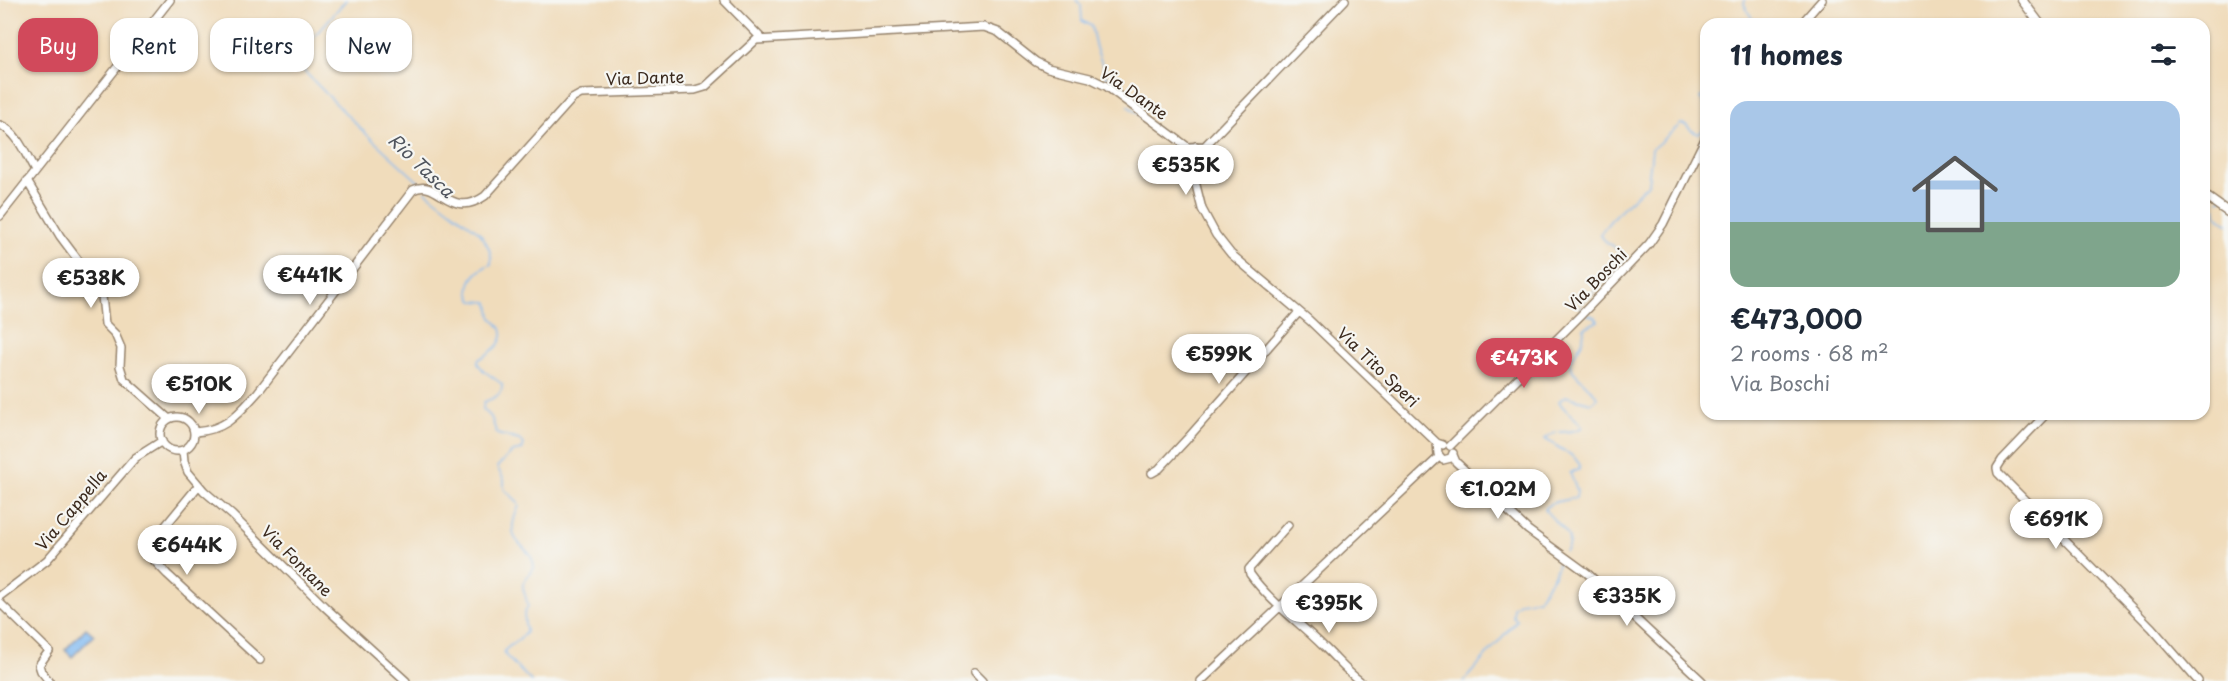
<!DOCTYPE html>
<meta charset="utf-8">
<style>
:root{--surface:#fff;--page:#f2f2f3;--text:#1f2937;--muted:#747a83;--line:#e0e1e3;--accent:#d1495b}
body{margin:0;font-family:"Playpen Sans",sans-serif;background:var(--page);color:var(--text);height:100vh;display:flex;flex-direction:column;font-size:22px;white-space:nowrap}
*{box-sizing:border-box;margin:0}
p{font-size:20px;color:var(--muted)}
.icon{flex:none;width:33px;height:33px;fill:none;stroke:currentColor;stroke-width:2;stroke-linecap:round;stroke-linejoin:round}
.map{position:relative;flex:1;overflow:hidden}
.drawer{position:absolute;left:1700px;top:18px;width:510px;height:402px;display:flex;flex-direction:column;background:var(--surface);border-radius:18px;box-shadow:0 2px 4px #0004}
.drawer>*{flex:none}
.top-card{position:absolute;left:18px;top:18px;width:570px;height:54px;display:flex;gap:12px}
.price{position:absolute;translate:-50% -51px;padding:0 14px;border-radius:21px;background:#fff;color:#222;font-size:20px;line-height:39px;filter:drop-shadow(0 2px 3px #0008)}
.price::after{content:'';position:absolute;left:50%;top:36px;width:18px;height:14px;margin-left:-9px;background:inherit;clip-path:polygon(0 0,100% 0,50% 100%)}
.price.on{background:var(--accent);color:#fff}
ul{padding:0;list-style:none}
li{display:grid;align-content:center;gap:12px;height:318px;padding:0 30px}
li+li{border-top:2px solid var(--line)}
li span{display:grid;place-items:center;height:186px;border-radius:18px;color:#555}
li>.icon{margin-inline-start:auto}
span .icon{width:108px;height:108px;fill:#fffc;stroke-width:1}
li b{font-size:26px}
h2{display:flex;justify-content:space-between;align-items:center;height:72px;padding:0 30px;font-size:26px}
.chip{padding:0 21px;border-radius:18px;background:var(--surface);box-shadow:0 2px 4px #0004;font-size:21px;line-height:54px}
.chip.on{background:var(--accent);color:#fff}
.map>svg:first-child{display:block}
.water{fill:#81baf2;stroke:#5e7288;stroke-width:1.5}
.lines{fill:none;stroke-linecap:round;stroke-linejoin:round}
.stream{stroke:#81baf2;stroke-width:1.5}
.minor-casing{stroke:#96836c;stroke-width:10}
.major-casing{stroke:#96836c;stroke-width:11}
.minor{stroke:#fff;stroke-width:7}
.major{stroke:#fff;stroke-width:8}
.labels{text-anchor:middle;stroke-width:4.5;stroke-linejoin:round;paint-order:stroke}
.street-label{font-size:16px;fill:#3b2a1e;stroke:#f6f6f2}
.water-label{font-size:18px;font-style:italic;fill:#50555e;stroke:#f6f6f2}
</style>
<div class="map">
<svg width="2228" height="681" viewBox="0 0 2228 681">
<rect width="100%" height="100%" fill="#f6f6f2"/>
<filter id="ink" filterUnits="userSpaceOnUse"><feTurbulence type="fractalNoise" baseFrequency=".0167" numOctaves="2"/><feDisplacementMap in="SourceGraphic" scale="12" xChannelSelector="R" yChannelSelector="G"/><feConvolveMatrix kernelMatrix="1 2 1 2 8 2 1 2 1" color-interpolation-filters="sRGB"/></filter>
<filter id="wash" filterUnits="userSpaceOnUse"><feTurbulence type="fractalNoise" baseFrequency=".008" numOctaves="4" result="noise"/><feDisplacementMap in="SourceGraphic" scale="24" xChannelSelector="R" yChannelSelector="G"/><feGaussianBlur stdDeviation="1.35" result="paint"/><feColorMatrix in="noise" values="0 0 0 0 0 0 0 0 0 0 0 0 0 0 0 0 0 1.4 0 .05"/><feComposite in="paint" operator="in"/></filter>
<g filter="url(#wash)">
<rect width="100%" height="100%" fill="#f0dcbb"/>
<path class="water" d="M 86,628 L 94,635 L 72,657 L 65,650 Z"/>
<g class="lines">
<path class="stream" d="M 346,0 L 298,55 L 297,60 L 299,66 L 362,130 L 422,185
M 1076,0 L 1081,5 L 1082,21 L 1091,26 L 1096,48 L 1107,77 L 1105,81 L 1108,83
M 1745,0 L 1744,4 L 1755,24
M 1706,93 L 1700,98 L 1706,106
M 1128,106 L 1175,144 L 1185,156
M 1187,160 L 1190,174
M 425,191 L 479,232 C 486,241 493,253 491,264 C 475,271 463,284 473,301 L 488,302 C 491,308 490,311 491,316 C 493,321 498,323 500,327 C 509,342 488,354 478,360 L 478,364 L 484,371 L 502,384 C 503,395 494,398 484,402 L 483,409 L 491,417 L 497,434 L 519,440 L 524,444 L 522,450 L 512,452 L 497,467 L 504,480 L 504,489 L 517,501 L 519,506 C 499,549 533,541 534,568 C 517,589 523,582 528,606 L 524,614 L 526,632 C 520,640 512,643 504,651 L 506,656 L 531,681
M 2219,200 L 2228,195
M 2216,207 L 2217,215 L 2228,224
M 1582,311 L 1581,307 L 1583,302 L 1626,260 C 1623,248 1605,246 1600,234 L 1615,215 L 1648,184 L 1652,149 L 1681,124 L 1686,125 L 1692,131 L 1699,134 L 1706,127
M 1565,552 C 1579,533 1553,524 1545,509 L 1551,503 L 1576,498 L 1577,490 L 1570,473 L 1579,469 L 1580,465 L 1574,457 L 1545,439 C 1557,427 1571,436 1582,427 C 1576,416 1563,411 1559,401 L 1565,396 L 1591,403 L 1598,397 L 1573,371 L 1570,363 L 1583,340 L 1584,328 L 1598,321 L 1595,317 L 1586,314
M 1464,681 L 1517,620 L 1513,617 L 1513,607 L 1520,602 L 1538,599 L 1554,575 L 1560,558"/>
</g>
</g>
<g filter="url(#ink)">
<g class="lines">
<defs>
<path id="minor" d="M 724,0 L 762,39
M 1801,24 L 1822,0
M 0,125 C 18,132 26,156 35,171
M 1196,146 L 1199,148 L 1200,154 L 1192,158 L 1188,153 L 1189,147 L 1204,146
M 1200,151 L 1345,0
M 1189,156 L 1194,164 L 1195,181 L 1202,209 L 1216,235 L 1231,254 L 1309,320 L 1437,443 L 1443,445
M 27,181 L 60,236 L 99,288 L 102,296 L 105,324 L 115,334 L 121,348 L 120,366 L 124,379 L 168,418
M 0,216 L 170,0
M 2046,414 L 2002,460 L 1997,468 L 1998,473 L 2152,628 L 2198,681
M160 434a17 17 0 1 1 34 0a17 17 0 1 1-34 0Z
M 195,432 C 227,430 238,414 258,392 L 413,190 C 439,177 449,221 485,196 L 572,99 L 581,94 L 695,90 L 705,87 L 756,40 L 984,27 L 998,32 L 1036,62 L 1048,68 L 1090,78 L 1106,86 L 1189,148
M 1437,443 L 1438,454 L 1443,460 L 1451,458 L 1453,453
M 1450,446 L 1581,315 L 1649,244 L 1663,224 L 1706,137
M 183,450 L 184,461 L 188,472 L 204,491 L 232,515 L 325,607 L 406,681
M 1453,455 L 1456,462 L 1528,530 L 1587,573 L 1702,681
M 1152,473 L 1159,469 L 1187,439 L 1299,312
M 199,485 L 149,546 L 147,553 L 167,574 L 260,660
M 1288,525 L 1249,569 L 1250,574 C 1270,602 1299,622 1323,646 C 1336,658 1346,671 1360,681
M 0,596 L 47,560 L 135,458 L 162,441
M 0,603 L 49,651 L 39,665 L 41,671 L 49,681
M 974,673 L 982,681
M 1201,681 L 1439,457"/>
<path id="major" d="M 2022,0 L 2040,24
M 2204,195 L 2228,212"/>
</defs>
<use href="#minor" class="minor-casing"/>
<use href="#major" class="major-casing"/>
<use href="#minor" class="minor"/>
<use href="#major" class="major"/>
</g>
</g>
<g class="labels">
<g class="street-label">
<text transform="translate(645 78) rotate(-2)" y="6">Via Dante</text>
<text transform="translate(1134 93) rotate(35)" y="6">Via Dante</text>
<text transform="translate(1596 280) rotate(-46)" y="6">Via Boschi</text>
<text transform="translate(1378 367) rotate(44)" y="6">Via Tito Speri</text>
<text transform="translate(71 510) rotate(-50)" y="6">Via Cappella</text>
<text transform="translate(297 561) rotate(45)" y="6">Via Fontane</text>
</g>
<g class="water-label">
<text transform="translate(421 166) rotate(44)" y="6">Rio Tasca</text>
</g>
</g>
</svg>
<b class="price" style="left:1186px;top:196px">€535K</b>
<b class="price" style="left:310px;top:306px">€441K</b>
<b class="price" style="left:91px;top:309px">€538K</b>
<b class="price" style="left:1219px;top:385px">€599K</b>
<b class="price on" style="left:1524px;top:389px">€473K</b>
<b class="price" style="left:199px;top:415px">€510K</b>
<b class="price" style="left:1498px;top:520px">€1.02M</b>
<b class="price" style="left:2056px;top:550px">€691K</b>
<b class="price" style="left:187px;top:576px">€644K</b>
<b class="price" style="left:1627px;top:627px">€335K</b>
<b class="price" style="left:1329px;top:634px">€395K</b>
<div class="top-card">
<a class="chip on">Buy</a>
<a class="chip">Rent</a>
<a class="chip">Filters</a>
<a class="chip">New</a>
</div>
<section class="drawer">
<h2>11 homes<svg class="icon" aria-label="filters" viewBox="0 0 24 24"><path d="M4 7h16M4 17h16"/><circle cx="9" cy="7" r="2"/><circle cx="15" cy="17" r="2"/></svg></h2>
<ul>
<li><span style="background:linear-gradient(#a9c7e8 65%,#7fa58c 0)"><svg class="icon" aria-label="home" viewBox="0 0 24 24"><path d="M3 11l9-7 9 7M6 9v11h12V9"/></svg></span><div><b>€473,000</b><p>2 rooms · 68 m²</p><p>Via Boschi</p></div></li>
</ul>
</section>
</div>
